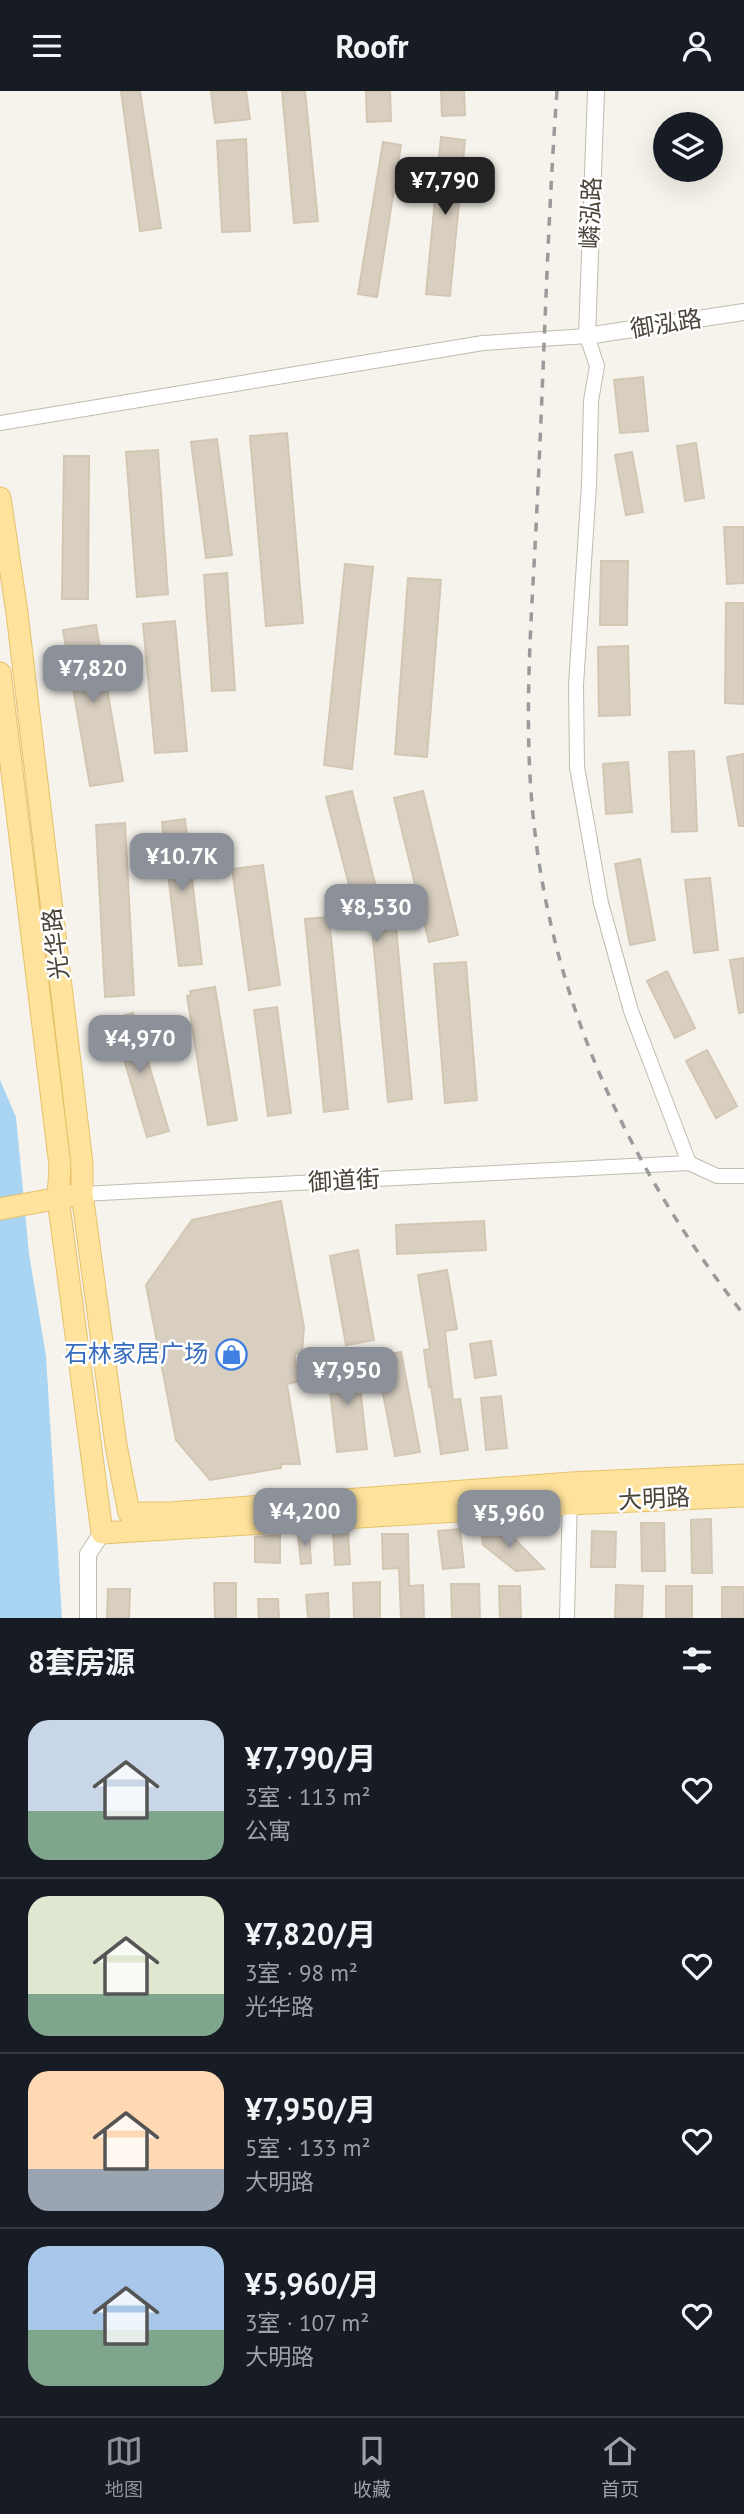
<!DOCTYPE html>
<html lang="zh">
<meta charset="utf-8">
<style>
:root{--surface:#171b24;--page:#242831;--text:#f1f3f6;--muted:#9ea1a6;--line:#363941;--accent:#8c9099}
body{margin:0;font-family:"PT Sans","Noto Sans SC",sans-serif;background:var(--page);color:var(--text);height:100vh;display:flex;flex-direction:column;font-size:26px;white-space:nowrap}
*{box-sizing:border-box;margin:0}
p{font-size:23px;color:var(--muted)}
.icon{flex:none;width:38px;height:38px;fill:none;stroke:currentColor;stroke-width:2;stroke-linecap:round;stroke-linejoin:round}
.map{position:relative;height:1527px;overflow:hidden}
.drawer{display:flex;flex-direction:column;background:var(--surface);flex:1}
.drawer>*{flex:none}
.controls{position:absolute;left:653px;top:21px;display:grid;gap:14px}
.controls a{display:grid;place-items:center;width:70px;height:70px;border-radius:50%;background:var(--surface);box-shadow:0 7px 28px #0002;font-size:35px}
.price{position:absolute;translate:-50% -60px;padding:0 16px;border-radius:14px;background:var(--accent);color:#fff;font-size:23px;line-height:46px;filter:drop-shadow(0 2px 4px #0008)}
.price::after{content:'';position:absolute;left:50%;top:42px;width:21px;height:16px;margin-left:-10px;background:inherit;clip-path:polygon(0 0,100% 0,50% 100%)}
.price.on{background:#222;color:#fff}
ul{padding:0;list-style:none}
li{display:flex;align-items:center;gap:21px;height:175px;padding:0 28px}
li+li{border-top:2px solid var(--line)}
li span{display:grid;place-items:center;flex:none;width:196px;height:140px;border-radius:21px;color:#555}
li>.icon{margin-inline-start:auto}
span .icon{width:84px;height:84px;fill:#fffc;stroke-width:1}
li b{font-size:30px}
h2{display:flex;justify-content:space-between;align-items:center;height:84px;padding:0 28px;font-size:30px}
header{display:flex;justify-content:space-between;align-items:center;height:91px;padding:0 28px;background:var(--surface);font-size:32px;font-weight:800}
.dock{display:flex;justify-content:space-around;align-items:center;height:98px;border-top:2px solid var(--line);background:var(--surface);font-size:19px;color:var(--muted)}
.dock a{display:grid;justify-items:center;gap:4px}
.dock .on{color:var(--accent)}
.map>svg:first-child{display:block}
.water{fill:#a9d4f2}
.building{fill:#d8cfc1;stroke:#d3c7b4;stroke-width:2}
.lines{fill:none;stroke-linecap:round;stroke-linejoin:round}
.minor-casing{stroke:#c2bbae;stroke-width:16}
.tertiary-casing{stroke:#c2bbae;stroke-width:18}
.primary-casing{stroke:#e6c16a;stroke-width:23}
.minor{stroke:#fff;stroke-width:14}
.tertiary{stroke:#fff;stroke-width:16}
.primary{stroke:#ffe39c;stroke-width:21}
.rail{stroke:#9a9a9a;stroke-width:3.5;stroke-dasharray:9 9;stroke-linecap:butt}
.labels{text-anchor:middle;stroke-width:5;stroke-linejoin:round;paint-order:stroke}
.street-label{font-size:24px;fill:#4b4439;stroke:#fff}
.shop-label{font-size:24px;fill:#366cbe;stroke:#fff;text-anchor:end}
</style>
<header><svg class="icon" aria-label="menu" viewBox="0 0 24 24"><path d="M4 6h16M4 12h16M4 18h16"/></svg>Roofr<svg class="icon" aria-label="person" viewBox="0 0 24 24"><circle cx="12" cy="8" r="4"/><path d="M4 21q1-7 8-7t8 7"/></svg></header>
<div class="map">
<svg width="744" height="1527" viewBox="0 0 744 1527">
<rect width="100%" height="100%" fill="#f6f3ec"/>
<path class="water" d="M 0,989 L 16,1026 L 29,1163 L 46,1265 L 62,1527 L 0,1527 Z"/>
<path class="building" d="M 121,0 L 140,0 L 161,137 L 140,140 Z
M 211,0 L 246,0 L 250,28 L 215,32 Z
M 282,0 L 305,0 L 318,130 L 294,132 Z
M 366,0 L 390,0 L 391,30 L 367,31 Z
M 441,0 L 464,0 L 465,24 L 442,25 Z
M 441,46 L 465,49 L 450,205 L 426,203 Z
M 246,48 L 250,140 L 222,141 L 217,50 Z
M 383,51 L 401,54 L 377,206 L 358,203 Z
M 643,286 L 648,340 L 620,342 L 614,289 Z
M 287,342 L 303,532 L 266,535 L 250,345 Z
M 217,348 L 232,464 L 206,467 L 191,351 Z
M 696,352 L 704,407 L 685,410 L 677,355 Z
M 158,359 L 168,503 L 137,506 L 126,361 Z
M 632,361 L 643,421 L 626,424 L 615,364 Z
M 64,365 L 89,365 L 88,508 L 62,508 Z
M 724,436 L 744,436 L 744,492 L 727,493 Z
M 601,470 L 628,470 L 627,534 L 600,534 Z
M 345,473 L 373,476 L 352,678 L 324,674 Z
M 227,482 L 235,599 L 212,600 L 204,484 Z
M 408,487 L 441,489 L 427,666 L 395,663 Z
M 726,512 L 744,512 L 744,613 L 725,612 Z
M 175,530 L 187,660 L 155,662 L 143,533 Z
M 96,534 L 123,690 L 90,695 L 63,539 Z
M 628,555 L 630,624 L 599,625 L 598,556 Z
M 694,660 L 697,740 L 672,741 L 669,661 Z
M 744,663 L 744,735 L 739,735 L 727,666 Z
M 628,671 L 632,721 L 606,723 L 603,673 Z
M 352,700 L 386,837 L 396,836 L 412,1008 L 388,1011 L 371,825 L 358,828 L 326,706 Z
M 423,700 L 458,844 L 429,851 L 394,707 Z
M 185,728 L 202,873 L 179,875 L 162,731 Z
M 125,732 L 134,904 L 105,906 L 96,734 Z
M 640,768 L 655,849 L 630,854 L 615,773 Z
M 263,774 L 280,894 L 249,899 L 232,778 Z
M 710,787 L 718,859 L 694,862 L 685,789 Z
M 329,826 L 348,1018 L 324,1021 L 305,828 Z
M 744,867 L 744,921 L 739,922 L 730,869 Z
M 466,871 L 477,1009 L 445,1012 L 434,873 Z
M 667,880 L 695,937 L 675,947 L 647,890 Z
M 215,896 L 237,1029 L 208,1034 L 187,905 L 191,904 L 190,900 Z
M 277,916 L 291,1022 L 268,1025 L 254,919 Z
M 133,922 L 169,1040 L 147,1046 L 112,928 Z
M 707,959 L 737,1015 L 716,1027 L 686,970 Z
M 281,1110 L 304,1236 L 302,1262 L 295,1263 L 296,1277 L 301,1276 L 300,1290 L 287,1293 L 300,1373 L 281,1373 L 281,1377 L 210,1389 L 176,1349 L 146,1194 L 192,1129 Z
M 484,1130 L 486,1159 L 397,1163 L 396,1134 Z
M 358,1159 L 374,1249 L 346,1254 L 330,1165 Z
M 447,1179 L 457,1238 L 445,1240 L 453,1309 L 460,1308 L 468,1359 L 441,1363 L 431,1295 L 429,1296 L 424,1259 L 430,1258 L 418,1184 Z
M 491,1250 L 496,1284 L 475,1287 L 470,1253 Z
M 401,1261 L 420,1361 L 395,1365 L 376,1266 Z
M 357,1270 L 367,1358 L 337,1361 L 327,1273 Z
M 501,1305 L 507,1357 L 486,1359 L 481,1307 Z
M 711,1428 L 712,1482 L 692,1482 L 691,1429 Z
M 641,1432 L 664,1432 L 665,1480 L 642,1480 Z
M 481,1437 L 505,1438 L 544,1478 L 516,1480 L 483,1454 Z
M 460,1438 L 464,1476 L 443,1478 L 438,1440 Z
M 348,1440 L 350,1473 L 335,1474 L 333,1441 Z
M 592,1440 L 616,1441 L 615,1476 L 591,1476 Z
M 309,1442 L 311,1472 L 301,1473 L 298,1443 Z
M 382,1443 L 408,1443 L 409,1495 L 423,1494 L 424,1527 L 401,1527 L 399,1477 L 383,1478 Z
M 280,1444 L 280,1472 L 255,1471 L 255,1446 Z
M 380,1491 L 380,1527 L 354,1527 L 353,1492 Z
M 214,1492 L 236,1492 L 236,1527 L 215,1527 Z
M 451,1493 L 479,1493 L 480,1527 L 452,1527 Z
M 616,1494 L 643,1495 L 642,1527 L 615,1527 Z
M 499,1495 L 520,1495 L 521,1527 L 500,1527 Z
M 666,1495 L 692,1495 L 692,1527 L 666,1527 Z
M 722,1496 L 744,1496 L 744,1527 L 722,1527 Z
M 108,1498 L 130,1498 L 129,1527 L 107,1527 Z
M 328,1502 L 329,1527 L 308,1527 L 306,1504 Z
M 258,1508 L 278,1508 L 279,1527 L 259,1527 Z"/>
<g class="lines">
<defs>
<path id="minor" d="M 0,332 L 483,252 L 587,245 L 597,275 L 591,310 L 589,394 L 576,594 L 577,676 L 601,812 L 631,920 L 689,1072 L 717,1085 L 744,1085
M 82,1103 L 689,1072
M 567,1527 L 570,1404"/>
<path id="tertiary" d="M 596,0 L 587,245 L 744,221
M 88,1527 L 88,1463 L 102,1442"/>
<path id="primary" d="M 0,407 L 17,522 L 82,1073 L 82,1103 L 116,1354 L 129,1422 L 170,1422 L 571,1392 L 744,1384
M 0,582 L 60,1075 L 58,1107 L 102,1442 L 569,1413 L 744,1405
M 0,1118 L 70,1105"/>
</defs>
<use href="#minor" class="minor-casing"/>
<use href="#tertiary" class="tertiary-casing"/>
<use href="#primary" class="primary-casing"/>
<use href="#minor" class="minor"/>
<use href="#tertiary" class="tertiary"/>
<use href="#primary" class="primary"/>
<path class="rail" d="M 557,0 C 547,139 544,277 537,416 C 533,506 525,595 530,685 C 541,887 620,1066 744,1224"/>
</g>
<defs>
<symbol id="shop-ring" viewBox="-11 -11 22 22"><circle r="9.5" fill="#fff" stroke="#3f7fe0" stroke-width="1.5"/><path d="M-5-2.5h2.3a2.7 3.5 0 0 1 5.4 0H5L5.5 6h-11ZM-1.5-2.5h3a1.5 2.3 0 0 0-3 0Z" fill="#3f7fe0"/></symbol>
</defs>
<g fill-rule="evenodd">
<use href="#shop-ring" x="214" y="1246" width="35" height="35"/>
</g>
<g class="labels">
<g class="street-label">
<text transform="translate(591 122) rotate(-88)" y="8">嶙泓路</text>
<text transform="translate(666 233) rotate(-9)" y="8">御泓路</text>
<text transform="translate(56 853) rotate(-97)" y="8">光华路</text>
<text transform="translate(344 1090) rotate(-3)" y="8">御道街</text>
<text transform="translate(654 1408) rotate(-3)" y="8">大明路</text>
</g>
<g class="shop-label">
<text x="208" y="1271">石林家居广场</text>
</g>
</g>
</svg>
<div class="controls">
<a><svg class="icon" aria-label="layers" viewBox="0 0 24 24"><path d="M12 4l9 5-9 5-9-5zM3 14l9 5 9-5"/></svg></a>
</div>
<b class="price on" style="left:445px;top:126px">¥7,790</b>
<b class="price" style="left:93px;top:614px">¥7,820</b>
<b class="price" style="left:182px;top:802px">¥10.7K</b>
<b class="price" style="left:376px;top:853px">¥8,530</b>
<b class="price" style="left:140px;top:984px">¥4,970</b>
<b class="price" style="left:347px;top:1316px">¥7,950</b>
<b class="price" style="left:305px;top:1457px">¥4,200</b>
<b class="price" style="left:509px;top:1459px">¥5,960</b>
</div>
<section class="drawer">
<h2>8套房源<svg class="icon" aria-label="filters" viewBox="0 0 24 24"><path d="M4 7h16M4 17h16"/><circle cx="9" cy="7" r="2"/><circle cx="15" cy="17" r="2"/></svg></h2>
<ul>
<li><span style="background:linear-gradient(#c9d6e8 65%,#7fa58c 0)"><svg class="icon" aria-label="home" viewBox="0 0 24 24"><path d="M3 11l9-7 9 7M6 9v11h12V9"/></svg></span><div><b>¥7,790/月</b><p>3室 · 113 m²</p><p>公寓</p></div><svg class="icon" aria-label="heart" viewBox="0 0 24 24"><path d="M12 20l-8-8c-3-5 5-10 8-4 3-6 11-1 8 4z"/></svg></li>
<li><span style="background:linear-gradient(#dfe7d0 70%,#7fa58c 0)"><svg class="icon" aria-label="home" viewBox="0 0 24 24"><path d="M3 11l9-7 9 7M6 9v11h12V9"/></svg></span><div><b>¥7,820/月</b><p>3室 · 98 m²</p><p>光华路</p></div><svg class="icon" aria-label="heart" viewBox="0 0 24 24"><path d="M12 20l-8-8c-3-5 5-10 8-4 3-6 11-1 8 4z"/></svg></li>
<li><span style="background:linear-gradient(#ffd9b3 70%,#9aa5b1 0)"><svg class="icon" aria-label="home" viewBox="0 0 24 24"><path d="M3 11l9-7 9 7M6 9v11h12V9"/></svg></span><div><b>¥7,950/月</b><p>5室 · 133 m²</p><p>大明路</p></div><svg class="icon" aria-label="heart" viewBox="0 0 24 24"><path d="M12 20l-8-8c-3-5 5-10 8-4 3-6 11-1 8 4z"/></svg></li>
<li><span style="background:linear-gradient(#a9c7e8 60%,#7fa58c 0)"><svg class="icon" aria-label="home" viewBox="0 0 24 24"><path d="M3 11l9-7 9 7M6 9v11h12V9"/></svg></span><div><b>¥5,960/月</b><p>3室 · 107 m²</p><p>大明路</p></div><svg class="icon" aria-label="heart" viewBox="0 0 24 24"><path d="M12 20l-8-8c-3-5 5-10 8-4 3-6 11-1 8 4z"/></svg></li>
</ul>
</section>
<nav class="dock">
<a class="on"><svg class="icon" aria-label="map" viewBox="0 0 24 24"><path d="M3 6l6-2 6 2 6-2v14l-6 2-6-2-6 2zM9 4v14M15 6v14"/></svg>地图</a>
<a><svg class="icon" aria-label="saved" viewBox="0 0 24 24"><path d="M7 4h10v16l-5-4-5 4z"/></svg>收藏</a>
<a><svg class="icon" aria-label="home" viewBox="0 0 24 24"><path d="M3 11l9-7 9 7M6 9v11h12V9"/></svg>首页</a>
</nav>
